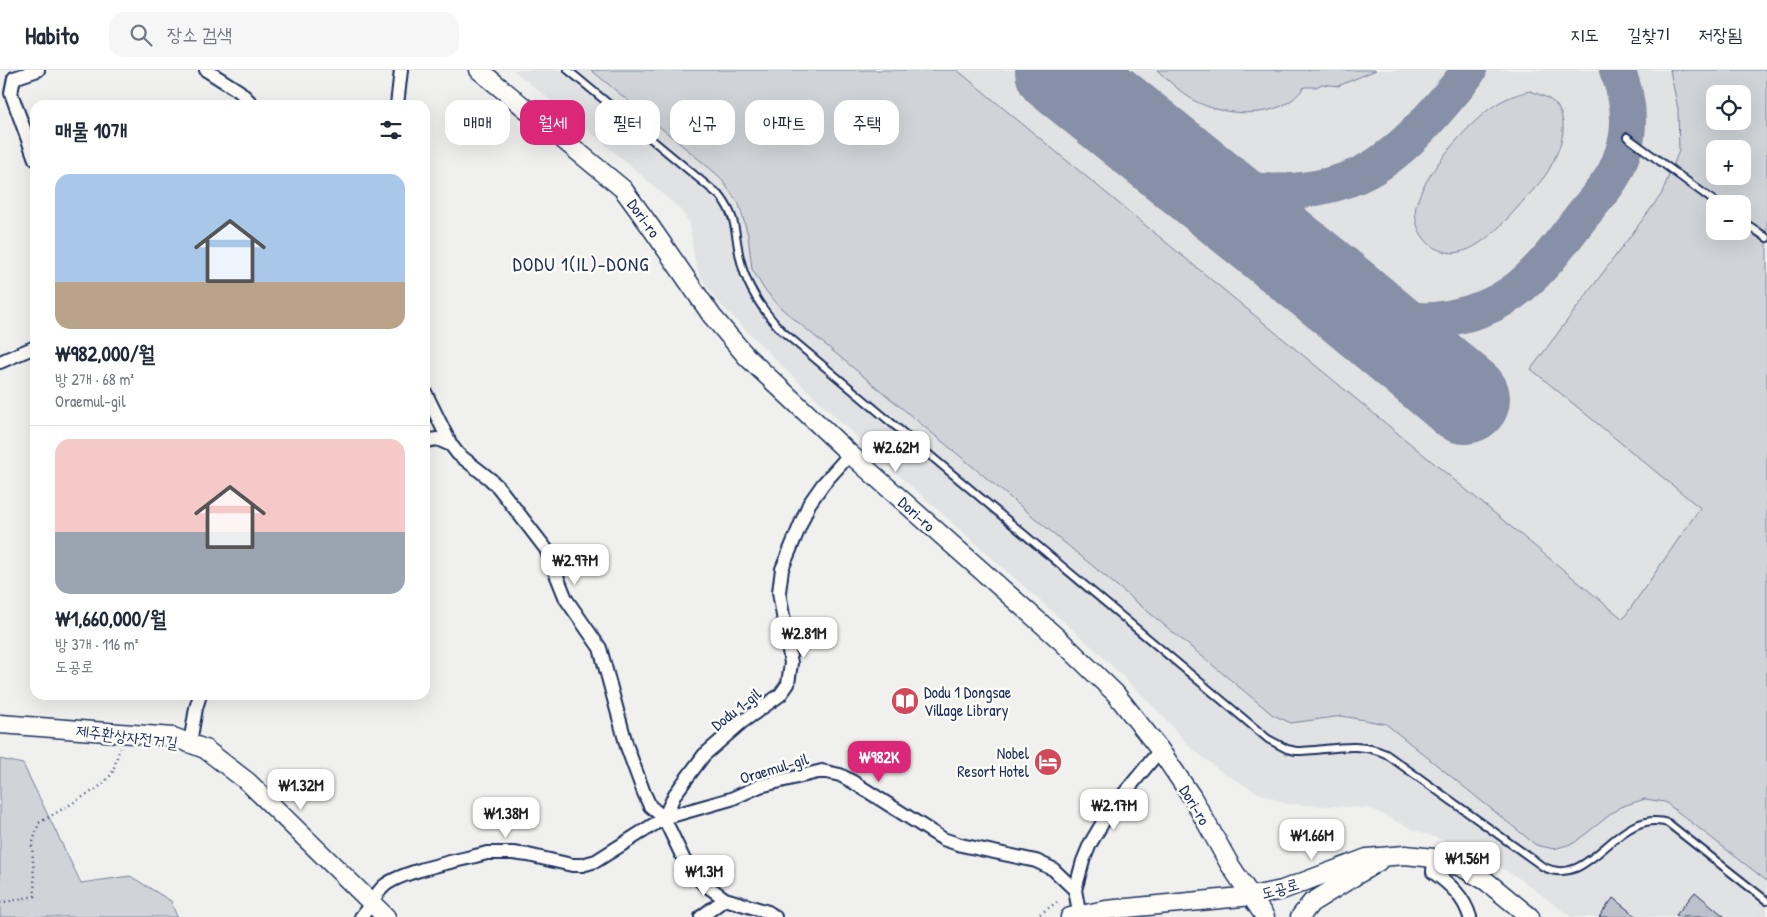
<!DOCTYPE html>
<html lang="ko">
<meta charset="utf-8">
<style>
:root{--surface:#fff;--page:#f6f6f7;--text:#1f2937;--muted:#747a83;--line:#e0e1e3;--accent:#db2777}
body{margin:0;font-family:"Patrick Hand","Poor Story",sans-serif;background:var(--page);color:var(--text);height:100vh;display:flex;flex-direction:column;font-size:19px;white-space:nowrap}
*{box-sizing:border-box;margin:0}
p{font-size:16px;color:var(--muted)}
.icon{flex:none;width:28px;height:28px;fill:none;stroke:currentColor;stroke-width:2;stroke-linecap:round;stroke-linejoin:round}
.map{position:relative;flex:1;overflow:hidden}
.side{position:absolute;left:30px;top:30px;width:400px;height:600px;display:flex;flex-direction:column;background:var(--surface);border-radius:15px;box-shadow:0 5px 20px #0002}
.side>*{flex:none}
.top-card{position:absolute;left:445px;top:30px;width:475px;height:45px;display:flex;gap:10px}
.controls{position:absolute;left:1706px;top:15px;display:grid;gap:10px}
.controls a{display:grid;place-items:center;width:45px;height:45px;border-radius:10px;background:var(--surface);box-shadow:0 5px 20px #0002;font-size:25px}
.price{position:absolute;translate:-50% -42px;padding:0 11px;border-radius:10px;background:#fff;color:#222;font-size:16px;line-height:32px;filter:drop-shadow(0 1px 2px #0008)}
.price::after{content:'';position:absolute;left:50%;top:30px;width:15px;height:11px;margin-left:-8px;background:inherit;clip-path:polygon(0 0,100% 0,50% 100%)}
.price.active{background:var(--accent);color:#fff}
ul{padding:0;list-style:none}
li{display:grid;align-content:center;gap:10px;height:265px;padding:0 25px}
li+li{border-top:1px solid var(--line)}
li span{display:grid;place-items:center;height:155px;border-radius:15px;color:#555}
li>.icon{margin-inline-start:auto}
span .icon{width:90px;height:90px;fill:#fffc;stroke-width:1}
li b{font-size:21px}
h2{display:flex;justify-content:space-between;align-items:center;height:60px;padding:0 25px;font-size:21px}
.pill{padding:0 18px;border-radius:15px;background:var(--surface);box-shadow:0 5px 20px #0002;font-size:18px;line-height:45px}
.pill.active{background:var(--accent);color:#fff}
header{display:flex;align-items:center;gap:30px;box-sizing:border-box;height:70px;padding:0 25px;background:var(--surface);border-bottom:1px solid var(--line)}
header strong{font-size:24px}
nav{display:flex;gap:28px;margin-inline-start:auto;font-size:18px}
.search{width:350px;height:45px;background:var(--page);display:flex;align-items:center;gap:12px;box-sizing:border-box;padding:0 18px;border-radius:15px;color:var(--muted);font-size:19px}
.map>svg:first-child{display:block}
.built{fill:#e0e2e3;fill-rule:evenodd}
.green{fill:#d0d3d8;stroke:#76819b;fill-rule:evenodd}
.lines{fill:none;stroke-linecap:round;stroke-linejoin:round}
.taxiway{stroke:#8690a6;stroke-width:36}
.runway{stroke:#8690a6;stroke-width:90}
.building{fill:#bbc0ca;stroke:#1b2f5e}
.lane-casing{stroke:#1b2f5e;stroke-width:10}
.street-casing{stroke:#1b2f5e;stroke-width:16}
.secondary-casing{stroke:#1b2f5e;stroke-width:21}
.path{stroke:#1b2f5e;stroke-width:2.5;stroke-dasharray:1 4;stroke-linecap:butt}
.lane{stroke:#fdfcf7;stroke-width:6}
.street{stroke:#fdfcf7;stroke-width:12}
.secondary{stroke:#fdfcf7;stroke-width:18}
.labels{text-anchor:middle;stroke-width:5;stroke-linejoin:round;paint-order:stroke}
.street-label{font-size:16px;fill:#1b2f5e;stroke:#fdfcf7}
.poi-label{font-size:16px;fill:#1b2f5e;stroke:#fdfcf7;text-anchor:start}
.quarter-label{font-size:19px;letter-spacing:1px;fill:#1b2f5e;stroke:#fdfcf7}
</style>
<header>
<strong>Habito</strong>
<div class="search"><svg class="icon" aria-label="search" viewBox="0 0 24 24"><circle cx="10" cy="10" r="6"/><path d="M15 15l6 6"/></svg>장소 검색</div>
<nav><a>지도</a><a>길찾기</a><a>저장됨</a></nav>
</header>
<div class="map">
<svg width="1767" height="847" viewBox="0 0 1767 847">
<rect width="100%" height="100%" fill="#f0f0ee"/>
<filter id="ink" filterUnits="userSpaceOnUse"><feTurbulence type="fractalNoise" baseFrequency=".02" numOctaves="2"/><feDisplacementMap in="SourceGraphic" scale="10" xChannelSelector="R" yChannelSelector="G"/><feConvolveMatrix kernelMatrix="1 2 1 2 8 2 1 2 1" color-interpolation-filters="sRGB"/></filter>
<g filter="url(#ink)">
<path class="built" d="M 513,0 L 1767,0 L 1767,847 L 1571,847 L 1523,811 L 1473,780 L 1417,761 L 1370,738 L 1287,734 L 1257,722 L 1223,703 L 1190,677 L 1160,643 L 1099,583 L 868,378 L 782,296 L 716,230 L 699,204 L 694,188 L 690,153 L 679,138 L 592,63 ZM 1715,24 L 1742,24 L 1742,51 L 1715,51 ZM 1715,79 L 1742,79 L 1742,106 L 1715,106 ZM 1715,134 L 1742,134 L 1742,161 L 1715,161 Z"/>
<path class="green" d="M 591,0 L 957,0 L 1623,549 L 1700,438 L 1531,299 L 1661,125 L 1679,81 L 1678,39 L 1670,0 L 1767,0 L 1767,811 L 1665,732 L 1645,729 L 1620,737 L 1574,773 L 1554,779 L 1536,775 L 1386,654 L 1342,646 L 1291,653 L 1273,645 L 782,239 L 764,219 L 752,199 L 748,165 L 739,134 L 719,106 ZM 1715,24 L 1742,24 L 1742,51 L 1715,51 ZM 1715,79 L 1742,79 L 1742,106 L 1715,106 ZM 1715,134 L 1742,134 L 1742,161 L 1715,161 Z
M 1157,0 L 1376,0 L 1338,16 L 1322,14 L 1316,17 L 1304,17 C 1283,51 1223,47 1193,30 C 1180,22 1168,10 1157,0 Z
M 1530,21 C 1541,25 1556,29 1560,42 C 1568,60 1559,80 1551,96 C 1545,108 1534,119 1525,129 C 1508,148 1475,189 1446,182 C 1437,180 1429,176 1424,168 C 1417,160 1414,147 1416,136 C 1423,105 1468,53 1495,35 C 1506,28 1517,24 1530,21 Z
M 0,689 L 23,694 L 81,813 L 130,806 L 171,831 L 177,847 L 0,847 Z"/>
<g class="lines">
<path class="taxiway" d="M 1152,75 C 1178,91 1203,108 1233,116 C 1278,128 1341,120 1380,93 C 1405,76 1424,55 1443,33 C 1452,22 1462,12 1469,0
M 1344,228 C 1381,245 1412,256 1453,247 C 1474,243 1495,235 1512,223 C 1540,203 1560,174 1581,147 C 1592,133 1606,119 1615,102 C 1620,91 1625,78 1627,66 C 1630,44 1626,21 1617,0"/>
<path class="runway" d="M 1060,0 L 1344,228 L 1465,329"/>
</g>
<path class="building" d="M 1695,822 L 1725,847 L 1679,847 L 1676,845 Z
M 1613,828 L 1637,847 L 1599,847 Z"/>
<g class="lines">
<defs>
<path id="lane" d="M 568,0 L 721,127 C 738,150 734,162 740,188 C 746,217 762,240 782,261 L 1268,669 L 1287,679 L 1296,681 C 1326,681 1357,670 1386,684 L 1542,796 C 1591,823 1615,737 1668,753 L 1767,831
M 1627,67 L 1718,134
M 1742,151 L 1767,168"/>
<path id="street" d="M 206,0 L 239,21 L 253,35
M 14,8 L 11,23 L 35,89
M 14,8 L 38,0
M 397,35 L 401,0
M 0,292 L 35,277
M 425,322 L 451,375 L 458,384 L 490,409 L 499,418 L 546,479 L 566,529 L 600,578 L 627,677 L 644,723 L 650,736 L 664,748 L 685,792 L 690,801 L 703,813 L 725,829 L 768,842 L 775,847
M 425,371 L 437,369 L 451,375
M 190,673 L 196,638 L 200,625
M 664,748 L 675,724 L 704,685 L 742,652 L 780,625 L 788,614 L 791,593 L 779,522 L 782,499 L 809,434 L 823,414 L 850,384
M 1434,788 L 1433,802 C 1450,814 1464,827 1470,847
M 361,847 C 370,837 374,825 384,816 C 401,801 462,790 487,783 L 513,783 L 528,785 L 572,795 L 582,795 L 596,791 L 664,748 L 731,729 L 760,716 L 822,701 L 840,705 L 853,712 L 943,769 L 961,775 L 1036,791 L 1053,799 L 1075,820
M 701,847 L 725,829
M 1080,847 L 1075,820 L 1083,791 L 1090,774 L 1109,742 L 1160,680"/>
<path id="secondary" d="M 479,0 L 623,119 L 650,156 L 712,246 L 747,287 L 850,384 L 1061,571 L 1115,623 L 1160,680 L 1192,727 L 1230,795 L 1265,847
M 0,654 L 173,667 L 205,679 L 248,712 L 386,847
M 1070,847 L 1106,840 L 1252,826 L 1282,820 L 1367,788 L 1405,785 L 1434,788 L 1461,797 L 1486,811 L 1530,847
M 1300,847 L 1311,833 L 1379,791"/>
</defs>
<use href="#lane" class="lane-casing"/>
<use href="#street" class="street-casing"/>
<use href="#secondary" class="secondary-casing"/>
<path class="path" d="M 0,833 L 35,826 L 32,775 L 39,753 L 98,718 L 112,704 L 120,678
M 1036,847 L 1057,832"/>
<use href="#lane" class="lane"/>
<use href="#street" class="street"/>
<use href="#secondary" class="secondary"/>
</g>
</g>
<defs>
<symbol id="library-disc" viewBox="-11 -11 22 22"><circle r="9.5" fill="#d1495b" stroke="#fdfcf7"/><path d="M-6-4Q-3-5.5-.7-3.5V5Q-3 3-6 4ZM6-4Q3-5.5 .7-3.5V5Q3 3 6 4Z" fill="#fff"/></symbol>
<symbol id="hotel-disc" viewBox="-11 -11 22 22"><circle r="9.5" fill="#d1495b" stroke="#fdfcf7"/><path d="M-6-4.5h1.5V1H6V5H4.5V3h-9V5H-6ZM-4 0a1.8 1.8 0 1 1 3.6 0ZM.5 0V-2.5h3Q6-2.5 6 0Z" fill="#fff"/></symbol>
</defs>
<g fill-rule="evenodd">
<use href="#library-disc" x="889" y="615" width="32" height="32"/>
<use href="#hotel-disc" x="1032" y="676" width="32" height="32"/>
</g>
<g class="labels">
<g class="street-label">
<text transform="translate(644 148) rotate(54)" y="6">Dori-ro</text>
<text transform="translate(917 444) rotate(42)" y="6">Dori-ro</text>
<text transform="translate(736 639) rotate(-38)" y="6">Dodu 1-gil</text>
<text transform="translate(127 666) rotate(7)" y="6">제주환상자전거길</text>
<text transform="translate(774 698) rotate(-17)" y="6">Oraemul-gil</text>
<text transform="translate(1195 735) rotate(59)" y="6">Dori-ro</text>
<text transform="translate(1280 818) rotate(-16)" y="6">도공로</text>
</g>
<g class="poi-label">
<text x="924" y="628">Dodu 1 Dongsae<tspan x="924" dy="18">Village Library</tspan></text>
<text x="1029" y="689" text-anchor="end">Nobel<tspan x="1029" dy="18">Resort Hotel</tspan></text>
</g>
<g class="quarter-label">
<text x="581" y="201">DODU 1(IL)-DONG</text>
</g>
</g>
</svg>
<div class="controls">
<a><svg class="icon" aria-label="locate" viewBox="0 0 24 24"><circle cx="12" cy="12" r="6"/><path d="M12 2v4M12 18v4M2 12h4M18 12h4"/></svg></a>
<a>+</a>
<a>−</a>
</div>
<b class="price" style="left:896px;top:403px">₩2.62M</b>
<b class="price" style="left:575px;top:516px">₩2.97M</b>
<b class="price" style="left:804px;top:589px">₩2.81M</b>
<b class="price active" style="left:879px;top:713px">₩982K</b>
<b class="price" style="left:301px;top:741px">₩1.32M</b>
<b class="price" style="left:1114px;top:761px">₩2.17M</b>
<b class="price" style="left:506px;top:769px">₩1.38M</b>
<b class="price" style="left:1312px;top:791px">₩1.66M</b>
<b class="price" style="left:1467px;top:814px">₩1.56M</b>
<b class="price" style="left:704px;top:827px">₩1.3M</b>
<div class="top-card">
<a class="pill">매매</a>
<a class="pill active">월세</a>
<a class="pill">필터</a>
<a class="pill">신규</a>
<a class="pill">아파트</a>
<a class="pill">주택</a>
</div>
<section class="side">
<h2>매물 10개<svg class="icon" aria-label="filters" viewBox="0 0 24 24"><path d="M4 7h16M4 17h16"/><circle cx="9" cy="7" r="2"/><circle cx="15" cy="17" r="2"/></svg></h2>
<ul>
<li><span style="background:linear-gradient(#a9c7e8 70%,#b9a48a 0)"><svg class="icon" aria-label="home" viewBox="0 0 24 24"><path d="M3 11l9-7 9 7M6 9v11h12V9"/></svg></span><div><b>₩982,000/월</b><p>방 2개 · 68 m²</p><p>Oraemul-gil</p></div></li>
<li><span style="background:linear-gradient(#f6c9c9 60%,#9aa5b1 0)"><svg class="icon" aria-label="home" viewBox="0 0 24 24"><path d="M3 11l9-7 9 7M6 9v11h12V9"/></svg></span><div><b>₩1,660,000/월</b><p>방 3개 · 116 m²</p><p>도공로</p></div></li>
</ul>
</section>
</div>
